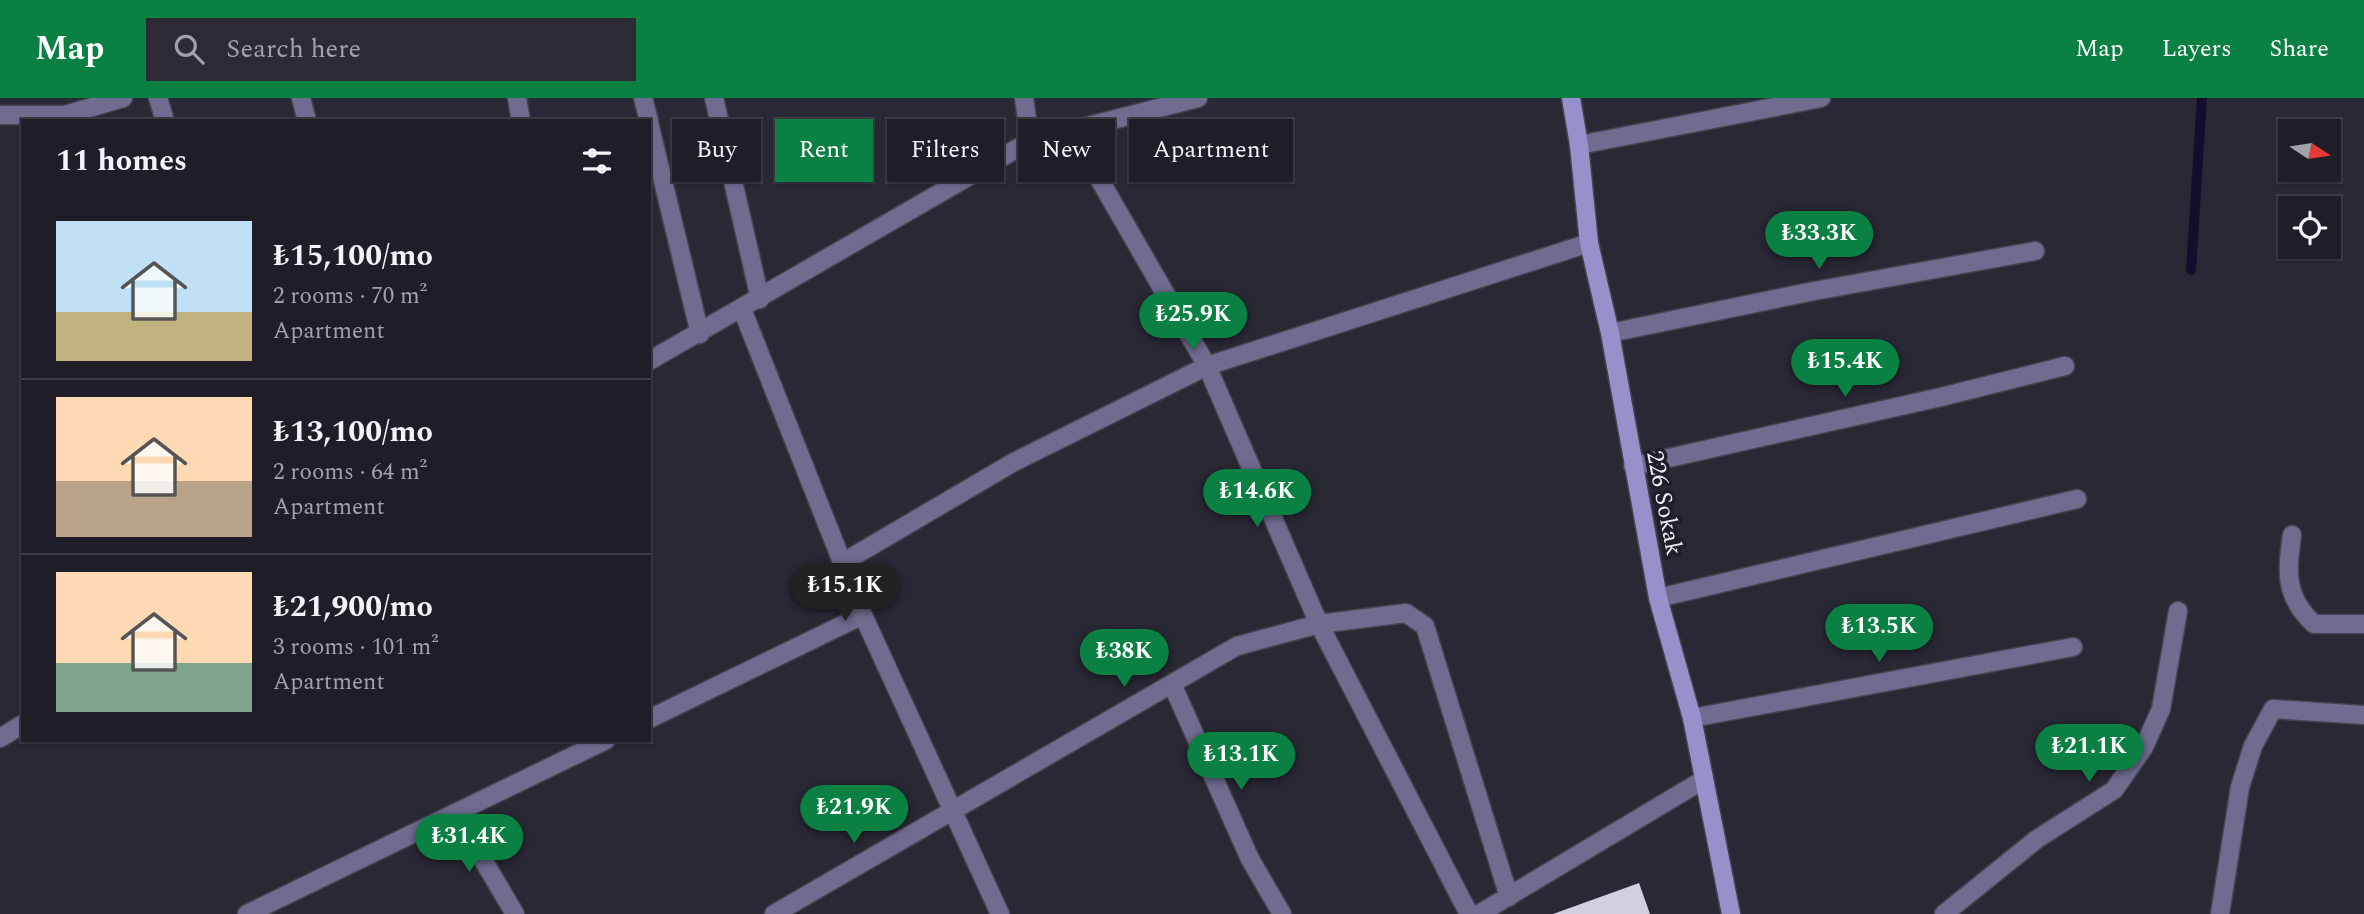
<!DOCTYPE html>
<meta charset="utf-8">
<style>
:root{--surface:#1f1e28;--page:#2c2b34;--text:#f1f3f6;--muted:#a1a2a8;--line:#3c3c45;--accent:#0b8043}
body{margin:0;font-family:Spectral,serif;background:var(--page);color:var(--text);height:100vh;display:flex;flex-direction:column;font-size:26px;white-space:nowrap}
*{box-sizing:border-box;margin:0}
p{font-size:23px;color:var(--muted)}
.icon{flex:none;width:38px;height:38px;fill:none;stroke:currentColor;stroke-width:2;stroke-linecap:round;stroke-linejoin:round}
.map{position:relative;flex:1;overflow:hidden}
.side{position:absolute;left:21px;top:21px;width:630px;height:623px;display:flex;flex-direction:column;background:var(--surface);border-radius:0px;box-shadow:0 2px 5px #0004,0 0 0 2px var(--line)}
.side>*{flex:none}
.hud{position:absolute;left:672px;top:21px;width:665px;height:63px;display:flex;gap:14px}
.needle{width:46px;rotate:102deg}
.fabs{position:absolute;left:2278px;top:21px;display:grid;gap:14px}
.fabs a{display:grid;place-items:center;width:63px;height:63px;border-radius:0px;background:var(--surface);box-shadow:0 2px 5px #0004,0 0 0 2px var(--line);font-size:35px}
.price{position:absolute;translate:-50% -60px;padding:0 16px;border-radius:24px;background:var(--accent);color:#fff;font-size:23px;line-height:46px;filter:drop-shadow(0 2px 4px #0008)}
.price::after{content:'';position:absolute;left:50%;top:42px;width:21px;height:16px;margin-left:-10px;background:inherit;clip-path:polygon(0 0,100% 0,50% 100%)}
.price.selected{background:#222;color:#fff}
ul{padding:0;list-style:none}
li{display:flex;align-items:center;gap:21px;height:175px;padding:0 35px}
li+li{border-top:2px solid var(--line)}
li span{display:grid;place-items:center;flex:none;width:196px;height:140px;border-radius:0px;color:#555}
li>.icon{margin-inline-start:auto}
span .icon{width:84px;height:84px;fill:#fffc;stroke-width:1}
li b{font-size:30px}
h2{display:flex;justify-content:space-between;align-items:center;height:84px;padding:0 35px;font-size:30px}
.chip{padding:0 24px;border-radius:0px;background:var(--surface);box-shadow:0 2px 5px #0004,0 0 0 2px var(--line);font-size:24px;line-height:63px}
.chip.selected{background:var(--accent);color:#fff}
header{display:flex;align-items:center;gap:42px;box-sizing:border-box;height:98px;padding:0 35px;background:var(--accent);color:#fff}
header strong{font-size:33px}
nav{display:flex;gap:38px;margin-inline-start:auto;font-size:24px}
.search{width:490px;height:63px;background:var(--page);display:flex;align-items:center;gap:18px;box-sizing:border-box;padding:0 24px;border-radius:0px;color:var(--muted);font-size:26px}
.map>svg:first-child{display:block}
.lines{fill:none;stroke-linecap:round;stroke-linejoin:round}
.stream{stroke:#140d2e;stroke-width:10}
.building{fill:#d1d0e1}
.street-casing{stroke:#454450;stroke-width:21}
.secondary-casing{stroke:#454450;stroke-width:21}
.street{stroke:#6f6c90;stroke-width:18}
.secondary{stroke:#9791cb;stroke-width:18}
.labels{text-anchor:middle;stroke-width:7;stroke-linejoin:round;paint-order:stroke}
.street-label{font-size:24px;fill:#eeedf6;stroke:#1f1e2a}
</style>
<header>
<strong>Map</strong>
<div class="search"><svg class="icon" aria-label="search" viewBox="0 0 24 24"><circle cx="10" cy="10" r="6"/><path d="M15 15l6 6"/></svg>Search here</div>
<nav><a>Map</a><a>Layers</a><a>Share</a></nav>
</header>
<div class="map">
<svg width="2364" height="816" viewBox="0 0 2364 816">
<rect width="100%" height="100%" fill="#292835"/>
<g class="lines">
<path class="stream" d="M 2191,172 L 2202,0"/>
</g>
<path class="building" d="M 1639,785 L 1650,816 L 1553,816 Z"/>
<g class="lines">
<defs>
<path id="street" d="M 158,0 L 165,23
M 301,0 L 307,23
M 517,0 L 521,23
M 643,0 L 649,23
M 714,0 L 760,201
M 1024,0 L 1030,43
M 0,17 L 65,17 L 123,0
M 649,25 L 700,236
M 1071,32 L 1207,268 L 1319,526 L 1469,816
M 1579,47 L 1821,0
M 742,211 L 863,517 L 1000,816
M 1610,235 L 1809,194 L 2035,153
M 649,263 L 1030,43 L 1198,0
M 1633,368 L 1941,299 L 2065,268
M 2292,437 C 2287,474 2284,498 2314,526 L 2364,526
M 842,465 L 1014,364 L 1207,268 L 1589,145
M 1658,500 L 2077,401
M 1172,586 L 1250,761 L 1282,816
M 1692,620 L 2073,549
M 649,621 L 863,517
M 0,640 L 23,626
M 456,716 L 515,816
M 247,816 L 606,642
M 774,816 L 1237,548 L 1319,526 L 1406,515 L 1425,528 L 1509,799
M 1479,816 L 1703,682
M 1944,816 L 2037,741 L 2114,692 L 2144,649 L 2161,611 L 2178,513
M 2220,816 L 2240,689 L 2253,648 L 2273,611 L 2364,617"/>
<path id="secondary" d="M 1571,0 L 1579,47 L 1589,145 L 1610,235 L 1658,500 L 1692,620 L 1731,816"/>
</defs>
<use href="#street" class="street-casing"/>
<use href="#secondary" class="secondary-casing"/>
<use href="#street" class="street"/>
<use href="#secondary" class="secondary"/>
</g>
<g class="labels">
<g class="street-label">
<text transform="translate(1665 405) rotate(79)" y="8">226 Sokak</text>
</g>
</g>
</svg>
<div class="fabs">
<a><svg class="needle" viewBox="-14 -14 28 28"><path d="M0-13l5 13h-10z" fill="#e53935"/><path d="M0 13l5-13h-10z" fill="#a1a2a8"/></svg></a>
<a><svg class="icon" aria-label="locate" viewBox="0 0 24 24"><circle cx="12" cy="12" r="6"/><path d="M12 2v4M12 18v4M2 12h4M18 12h4"/></svg></a>
</div>
<b class="price" style="left:1819px;top:173px">₺33.3K</b>
<b class="price" style="left:1193px;top:254px">₺25.9K</b>
<b class="price" style="left:1845px;top:301px">₺15.4K</b>
<b class="price" style="left:1257px;top:431px">₺14.6K</b>
<b class="price selected" style="left:845px;top:525px">₺15.1K</b>
<b class="price" style="left:1879px;top:566px">₺13.5K</b>
<b class="price" style="left:1124px;top:591px">₺38K</b>
<b class="price" style="left:2089px;top:686px">₺21.1K</b>
<b class="price" style="left:1241px;top:694px">₺13.1K</b>
<b class="price" style="left:854px;top:747px">₺21.9K</b>
<b class="price" style="left:469px;top:776px">₺31.4K</b>
<div class="hud">
<a class="chip">Buy</a>
<a class="chip selected">Rent</a>
<a class="chip">Filters</a>
<a class="chip">New</a>
<a class="chip">Apartment</a>
</div>
<section class="side">
<h2>11 homes<svg class="icon" aria-label="filters" viewBox="0 0 24 24"><path d="M4 7h16M4 17h16"/><circle cx="9" cy="7" r="2"/><circle cx="15" cy="17" r="2"/></svg></h2>
<ul>
<li><span style="background:linear-gradient(#bfe0f5 65%,#c2b280 0)"><svg class="icon" aria-label="home" viewBox="0 0 24 24"><path d="M3 11l9-7 9 7M6 9v11h12V9"/></svg></span><div><b>₺15,100/mo</b><p>2 rooms · 70 m²</p><p>Apartment</p></div></li>
<li><span style="background:linear-gradient(#ffd9b3 60%,#b9a48a 0)"><svg class="icon" aria-label="home" viewBox="0 0 24 24"><path d="M3 11l9-7 9 7M6 9v11h12V9"/></svg></span><div><b>₺13,100/mo</b><p>2 rooms · 64 m²</p><p>Apartment</p></div></li>
<li><span style="background:linear-gradient(#ffd9b3 65%,#7fa58c 0)"><svg class="icon" aria-label="home" viewBox="0 0 24 24"><path d="M3 11l9-7 9 7M6 9v11h12V9"/></svg></span><div><b>₺21,900/mo</b><p>3 rooms · 101 m²</p><p>Apartment</p></div></li>
</ul>
</section>
</div>
